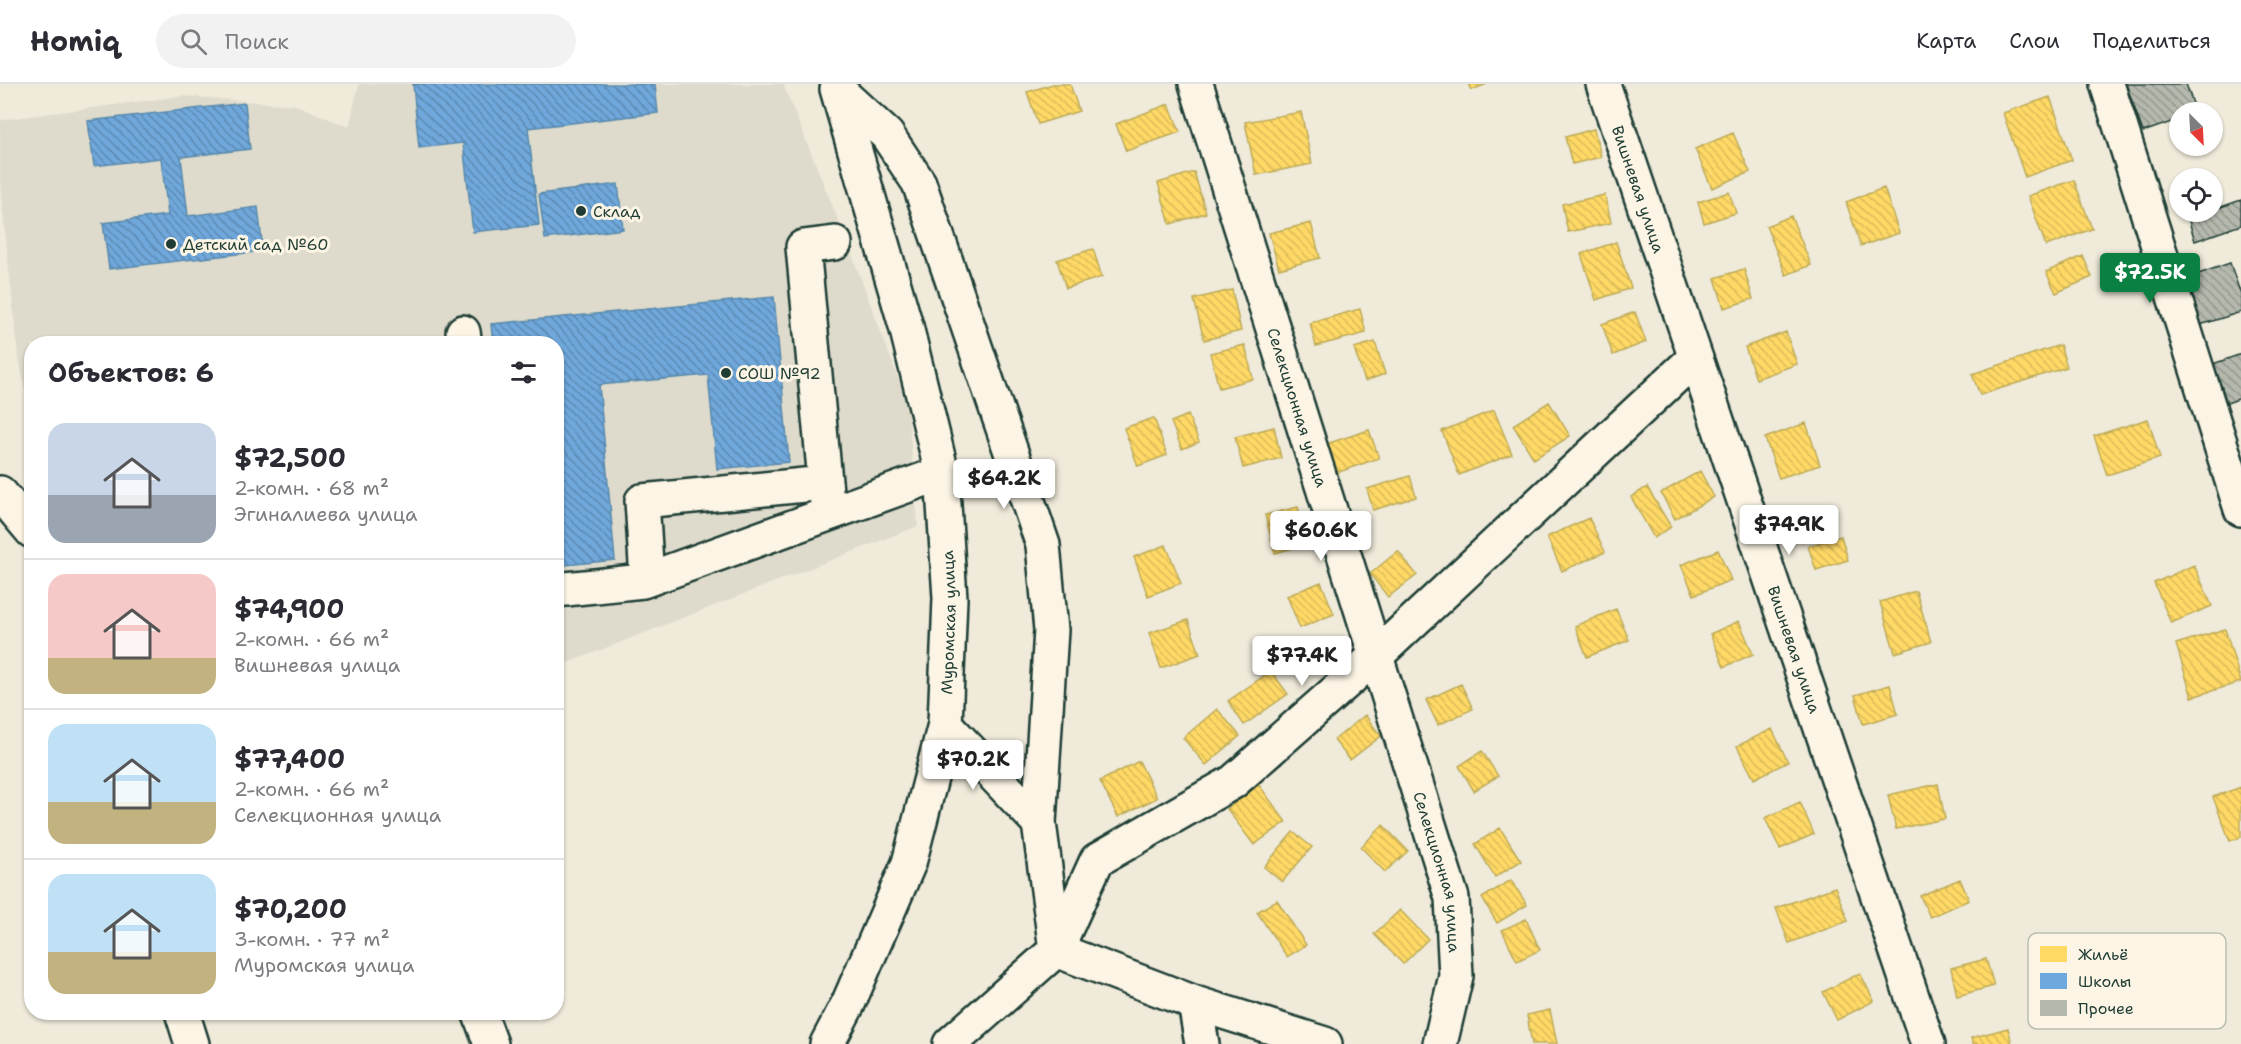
<!DOCTYPE html>
<html lang="ru">
<meta charset="utf-8">
<style>
:root{--surface:#fff;--page:#f2f2f3;--text:#2b2b33;--muted:#7c7c81;--line:#e1e1e2;--accent:#0b8043}
body{margin:0;font-family:"Shantell Sans",sans-serif;background:var(--page);color:var(--text);height:100vh;display:flex;flex-direction:column;font-size:22px;white-space:nowrap}
*{box-sizing:border-box;margin:0}
p{font-size:20px;color:var(--muted)}
.icon{flex:none;width:33px;height:33px;fill:none;stroke:currentColor;stroke-width:2;stroke-linecap:round;stroke-linejoin:round}
.map{position:relative;flex:1;overflow:hidden}
.details{position:absolute;left:24px;top:252px;width:540px;height:684px;display:flex;flex-direction:column;background:var(--surface);border-radius:24px;box-shadow:0 2px 4px #0004}
.details>*{flex:none}
.needle{width:39px;rotate:156deg}
.fabs{position:absolute;left:2169px;top:18px;display:grid;gap:12px}
.fabs a{display:grid;place-items:center;width:54px;height:54px;border-radius:50%;background:var(--surface);box-shadow:0 2px 4px #0004;font-size:30px}
.price{position:absolute;translate:-50% -51px;padding:0 14px;border-radius:6px;background:#fff;color:#222;font-size:20px;line-height:39px;filter:drop-shadow(0 2px 3px #0008)}
.price::after{content:'';position:absolute;left:50%;top:36px;width:18px;height:14px;margin-left:-9px;background:inherit;clip-path:polygon(0 0,100% 0,50% 100%)}
.price.active{background:var(--accent);color:#fff}
ul{padding:0;list-style:none}
li{display:flex;align-items:center;gap:18px;height:150px;padding:0 24px}
li+li{border-top:2px solid var(--line)}
li span{display:grid;place-items:center;flex:none;width:168px;height:120px;border-radius:18px;color:#555}
li>.icon{margin-inline-start:auto}
span .icon{width:72px;height:72px;fill:#fffc;stroke-width:1}
li b{font-size:26px}
h2{display:flex;justify-content:space-between;align-items:center;height:72px;padding:0 24px;font-size:26px}
header{display:flex;align-items:center;gap:36px;box-sizing:border-box;height:84px;padding:0 30px;background:var(--surface);border-bottom:2px solid var(--line)}
header strong{font-size:28px}
nav{display:flex;gap:33px;margin-inline-start:auto;font-size:21px}
.search{width:420px;height:54px;background:var(--page);display:flex;align-items:center;gap:15px;box-sizing:border-box;padding:0 21px;border-radius:33px;color:var(--muted);font-size:22px}
.map>svg:first-child{display:block}
.built{fill:#dedbcc}
.homes{fill:url(#homes-back-hatch);stroke:#bcaa57;stroke-width:1.5}
.schools{fill:url(#schools-back-hatch);stroke:#5788aa;stroke-width:1.5}
.building{fill:url(#building-back-hatch);stroke:#1f3d34;stroke-width:1.5}
.lines{fill:none;stroke-linecap:round;stroke-linejoin:round}
.minor-casing{stroke:#1f3d34;stroke-width:38}
.minor{stroke:#fcf5e5;stroke-width:33}
.poi-dot{fill:#1f3d34;stroke:#fcf5e5;stroke-width:2}
.labels{text-anchor:middle;stroke-width:6;stroke-linejoin:round;paint-order:stroke}
.street-label{font-size:16px;fill:#1f3d34;stroke:#fcf5e5}
.poi-label{font-size:16px;fill:#1f3d34;stroke:#fcf5e5;text-anchor:start}
.key{fill:#fcf5e5;stroke:#babeb0;stroke-width:1.5}
.key-label{font-size:16px;fill:#1f3d34}
</style>
<header>
<strong>Homiq</strong>
<div class="search"><svg class="icon" aria-label="search" viewBox="0 0 24 24"><circle cx="10" cy="10" r="6"/><path d="M15 15l6 6"/></svg>Поиск</div>
<nav><a>Карта</a><a>Слои</a><a>Поделиться</a></nav>
</header>
<div class="map">
<svg width="2241" height="960" viewBox="0 0 2241 960">
<defs>
<pattern id="homes-back-hatch" width="6" height="6" patternUnits="userSpaceOnUse" patternTransform="scale(1.5)"><rect width="6" height="6" fill="#ffd966"/><path d="M-1 5l2 2M0 0l6 6M5-1l2 2" fill="none" stroke="#dabb59"/></pattern>
<pattern id="schools-back-hatch" width="6" height="6" patternUnits="userSpaceOnUse" patternTransform="scale(1.5)"><rect width="6" height="6" fill="#6fa8dc"/><path d="M-1 5l2 2M0 0l6 6M5-1l2 2" fill="none" stroke="#5b8ab3"/></pattern>
<pattern id="building-back-hatch" width="6" height="6" patternUnits="userSpaceOnUse" patternTransform="scale(1.5)"><rect width="6" height="6" fill="#b5b9ad"/><path d="M-1 5l2 2M0 0l6 6M5-1l2 2" fill="none" stroke="#93988e"/></pattern>
</defs>
<rect width="100%" height="100%" fill="#efeada"/>
<filter id="ink" filterUnits="userSpaceOnUse"><feTurbulence type="fractalNoise" baseFrequency=".0167" numOctaves="2"/><feDisplacementMap in="SourceGraphic" scale="12" xChannelSelector="R" yChannelSelector="G"/><feConvolveMatrix kernelMatrix="1 2 1 2 8 2 1 2 1" color-interpolation-filters="sRGB"/></filter>
<g filter="url(#ink)">
<path class="built" d="M 359,0 L 783,0 L 848,160 L 907,318 L 918,442 L 557,583 L 556,260 L 32,260 L 31,337 L 18,269 L 0,100 L 0,36 L 182,12 L 296,21 L 349,43 Z"/>
<path class="homes" d="M 1053,0 L 1070,0 L 1079,27 L 1038,40 L 1027,8 Z
M 1469,0 L 1487,0 L 1472,6 Z
M 2050,13 L 2072,76 L 2025,93 L 2003,29 Z
M 1169,20 L 1180,48 L 1126,67 L 1116,40 Z
M 1301,28 L 1312,80 L 1256,91 L 1245,38 Z
M 1594,45 L 1601,73 L 1572,80 L 1565,53 Z
M 1733,49 L 1750,88 L 1712,104 L 1695,65 Z
M 1194,88 L 1206,129 L 1170,140 L 1158,99 Z
M 2074,96 L 2092,145 L 2046,162 L 2028,112 Z
M 1884,104 L 1899,149 L 1861,162 L 1846,118 Z
M 1729,108 L 1736,129 L 1704,139 L 1698,118 Z
M 1605,111 L 1611,139 L 1568,148 L 1562,120 Z
M 1791,132 L 1811,181 L 1786,191 L 1766,142 Z
M 1311,139 L 1320,174 L 1279,185 L 1269,149 Z
M 1616,158 L 1631,204 L 1596,216 L 1581,170 Z
M 1093,165 L 1102,193 L 1066,204 L 1057,176 Z
M 2083,172 L 2092,193 L 2056,209 L 2046,188 Z
M 1744,185 L 1753,215 L 1724,224 L 1715,194 Z
M 1232,206 L 1241,247 L 1204,256 L 1194,215 Z
M 1360,225 L 1366,249 L 1316,262 L 1310,239 Z
M 1635,228 L 1646,258 L 1613,271 L 1602,240 Z
M 1786,248 L 1797,280 L 1756,295 L 1745,263 Z
M 1375,258 L 1385,290 L 1365,297 L 1354,264 Z
M 1245,261 L 1253,295 L 1219,304 L 1210,269 Z
M 2060,261 L 2067,283 L 1980,311 L 1972,290 Z
M 1549,318 L 1570,352 L 1534,375 L 1513,341 Z
M 1494,326 L 1512,370 L 1459,391 L 1442,347 Z
M 1188,331 L 1199,358 L 1182,365 L 1171,338 Z
M 1154,334 L 1167,371 L 1138,382 L 1124,344 Z
M 2148,335 L 2160,374 L 2107,391 L 2094,352 Z
M 1806,339 L 1820,381 L 1779,394 L 1765,354 Z
M 1274,343 L 1281,374 L 1243,384 L 1235,353 Z
M 1369,346 L 1379,374 L 1333,390 L 1323,361 Z
M 1700,387 L 1714,413 L 1675,435 L 1661,409 Z
M 1410,392 L 1416,413 L 1373,426 L 1367,405 Z
M 1647,403 L 1671,443 L 1654,454 L 1631,413 Z
M 1298,423 L 1308,460 L 1275,469 L 1265,431 Z
M 1589,434 L 1605,468 L 1562,487 L 1547,453 Z
M 1841,452 L 1848,476 L 1816,486 L 1808,462 Z
M 1166,461 L 1181,499 L 1148,512 L 1134,473 Z
M 1718,466 L 1731,496 L 1694,511 L 1681,481 Z
M 1398,467 L 1417,491 L 1388,513 L 1370,490 Z
M 2194,481 L 2212,522 L 2171,539 L 2154,499 Z
M 1321,498 L 1334,530 L 1300,544 L 1287,512 Z
M 1916,507 L 1931,558 L 1895,569 L 1880,518 Z
M 1616,525 L 1629,556 L 1587,573 L 1575,542 Z
M 1188,536 L 1200,570 L 1161,584 L 1149,549 Z
M 1739,537 L 1753,570 L 1724,583 L 1710,550 Z
M 2225,545 L 2241,598 L 2192,613 L 2176,560 Z
M 1271,587 L 1288,610 L 1244,641 L 1228,617 Z
M 1461,600 L 1473,625 L 1438,641 L 1426,616 Z
M 1890,601 L 1898,630 L 1863,640 L 1855,611 Z
M 1217,625 L 1240,652 L 1206,681 L 1183,654 Z
M 1365,631 L 1381,652 L 1350,676 L 1334,656 Z
M 1772,645 L 1788,678 L 1754,695 L 1737,662 Z
M 1482,667 L 1498,692 L 1474,707 L 1459,682 Z
M 1139,677 L 1157,714 L 1118,733 L 1100,697 Z
M 1938,700 L 1945,735 L 1896,745 L 1888,711 Z
M 1259,701 L 1286,738 L 1254,761 L 1227,725 Z
M 2241,703 L 2241,753 L 2230,757 L 2213,713 Z
M 1800,718 L 1814,750 L 1780,765 L 1765,734 Z
M 1383,741 L 1408,767 L 1385,788 L 1361,763 Z
M 1500,744 L 1521,777 L 1495,793 L 1475,760 Z
M 1293,748 L 1312,763 L 1282,798 L 1264,783 Z
M 1960,795 L 1969,816 L 1930,833 L 1920,812 Z
M 1511,796 L 1527,821 L 1497,839 L 1482,814 Z
M 1835,803 L 1848,837 L 1789,859 L 1776,824 Z
M 1277,816 L 1306,861 L 1287,873 L 1257,828 Z
M 1400,826 L 1428,855 L 1403,880 L 1374,850 Z
M 1526,835 L 1540,866 L 1517,877 L 1502,846 Z
M 1986,875 L 1994,902 L 1957,912 L 1951,884 Z
M 1860,889 L 1874,917 L 1837,936 L 1823,908 Z
M 1550,926 L 1557,960 L 1532,960 L 1527,931 Z
M 2008,944 L 2012,960 L 1973,960 L 1971,954 Z"/>
<path class="schools" d="M 413,0 L 655,0 L 658,29 L 528,44 L 539,141 L 473,148 L 463,59 L 419,64 Z
M 245,19 L 250,65 L 181,73 L 188,132 L 258,123 L 263,167 L 109,185 L 103,139 L 168,131 L 161,74 L 94,82 L 88,37 Z
M 618,100 L 623,145 L 545,155 L 539,110 Z
M 774,213 L 789,378 L 717,385 L 708,291 L 599,301 L 615,476 L 556,482 L 556,260 L 493,260 L 491,240 Z"/>
<path class="building" d="M 2126,0 L 2186,0 L 2196,28 L 2180,28 L 2180,35 L 2143,48 Z
M 2241,116 L 2241,141 L 2195,157 L 2188,134 L 2212,128 L 2212,126 Z
M 2230,179 L 2241,211 L 2241,228 L 2197,242 L 2181,196 Z
M 2241,270 L 2241,314 L 2227,319 L 2213,280 Z"/>
<g class="lines">
<defs>
<g id="minor">
<path id="s1" d="M 1196,0 L 1452,814 L 1456,892 L 1440,960"/>
<path id="s2" d="M 1603,0 L 1928,960"/>
<path d="M 2107,0 L 2241,425"/>
<path d="M 838,6 L 887,51 L 919,99 L 1043,461 L 1051,546 L 1039,739 L 1056,866 L 1195,919 L 1325,960"/>
<path d="M 463,248 L 465,260"/>
<path d="M 0,409 L 32,447"/>
<path d="M 828,429 L 803,163 L 835,159"/>
<path d="M 647,495 L 642,417 L 825,399"/>
<path d="M 556,506 L 643,497 L 942,389"/>
<path d="M 945,640 L 1039,739"/>
<path d="M 1195,919 L 1202,960"/>
<path d="M 182,928 L 192,960"/>
<path d="M 479,928 L 491,960"/>
<path id="s3" d="M 827,960 L 848,920 L 909,779 L 945,640 L 950,514 L 942,389 L 906,242 L 837,5"/>
<path d="M 950,960 L 1056,866 L 1097,776 L 1233,698 L 1377,571 L 1695,274"/>
</g>
</defs>
<use href="#minor" class="minor-casing"/>
<use href="#minor" class="minor"/>
</g>
</g>
<g class="poi-dot">
<circle cx="581" cy="127" r="6"/>
<circle cx="171" cy="160" r="6"/>
<circle cx="726" cy="289" r="6"/>
</g>
<g class="labels">
<g class="street-label">
<text dy="6" stroke="none"><textPath href="#s2" startOffset="111">Вишневая улица</textPath></text>
<text dy="6" stroke="none"><textPath href="#s1" startOffset="339">Селекционная улица</textPath></text>
<text dy="6" stroke="none"><textPath href="#s3" startOffset="444">Муромская улица</textPath></text>
<text dy="6" stroke="none"><textPath href="#s2" startOffset="597">Вишневая улица</textPath></text>
<text dy="6" stroke="none"><textPath href="#s1" startOffset="825">Селекционная улица</textPath></text>
</g>
<g class="poi-label">
<text x="593" y="133">Склад</text>
<text x="183" y="166">Детский сад №60</text>
<text x="738" y="295">СОШ №92</text>
</g>
</g>
<rect x="2028" y="849" width="198" height="96" rx="9" class="key"/>
<rect x="2040" y="862" width="27" height="16" fill="#ffd966"/>
<rect x="2040" y="889" width="27" height="16" fill="#6fa8dc"/>
<rect x="2040" y="916" width="27" height="16" fill="#b5b9ad"/>
<g class="key-label">
<text x="2078" y="876">Жильё</text>
<text x="2078" y="903">Школы</text>
<text x="2078" y="930">Прочее</text>
</g>
</svg>
<div class="fabs">
<a><svg class="needle" viewBox="-14 -14 28 28"><path d="M0-13l5 13h-10z" fill="#e53935"/><path d="M0 13l5-13h-10z" fill="#7c7c81"/></svg></a>
<a><svg class="icon" aria-label="locate" viewBox="0 0 24 24"><circle cx="12" cy="12" r="6"/><path d="M12 2v4M12 18v4M2 12h4M18 12h4"/></svg></a>
</div>
<b class="price active" style="left:2150px;top:220px">$72.5K</b>
<b class="price" style="left:1004px;top:426px">$64.2K</b>
<b class="price" style="left:1789px;top:472px">$74.9K</b>
<b class="price" style="left:1321px;top:478px">$60.6K</b>
<b class="price" style="left:1302px;top:603px">$77.4K</b>
<b class="price" style="left:973px;top:707px">$70.2K</b>
<section class="details">
<h2>Объектов: 6<svg class="icon" aria-label="filters" viewBox="0 0 24 24"><path d="M4 7h16M4 17h16"/><circle cx="9" cy="7" r="2"/><circle cx="15" cy="17" r="2"/></svg></h2>
<ul>
<li><span style="background:linear-gradient(#c9d6e8 60%,#9aa5b1 0)"><svg class="icon" aria-label="home" viewBox="0 0 24 24"><path d="M3 11l9-7 9 7M6 9v11h12V9"/></svg></span><div><b>$72,500</b><p>2-комн. · 68 m²</p><p>Эгиналиева улица</p></div></li>
<li><span style="background:linear-gradient(#f6c9c9 70%,#c2b280 0)"><svg class="icon" aria-label="home" viewBox="0 0 24 24"><path d="M3 11l9-7 9 7M6 9v11h12V9"/></svg></span><div><b>$74,900</b><p>2-комн. · 66 m²</p><p>Вишневая улица</p></div></li>
<li><span style="background:linear-gradient(#bfe0f5 65%,#c2b280 0)"><svg class="icon" aria-label="home" viewBox="0 0 24 24"><path d="M3 11l9-7 9 7M6 9v11h12V9"/></svg></span><div><b>$77,400</b><p>2-комн. · 66 m²</p><p>Селекционная улица</p></div></li>
<li><span style="background:linear-gradient(#bfe0f5 65%,#c2b280 0)"><svg class="icon" aria-label="home" viewBox="0 0 24 24"><path d="M3 11l9-7 9 7M6 9v11h12V9"/></svg></span><div><b>$70,200</b><p>3-комн. · 77 m²</p><p>Муромская улица</p></div></li>
</ul>
</section>
</div>
